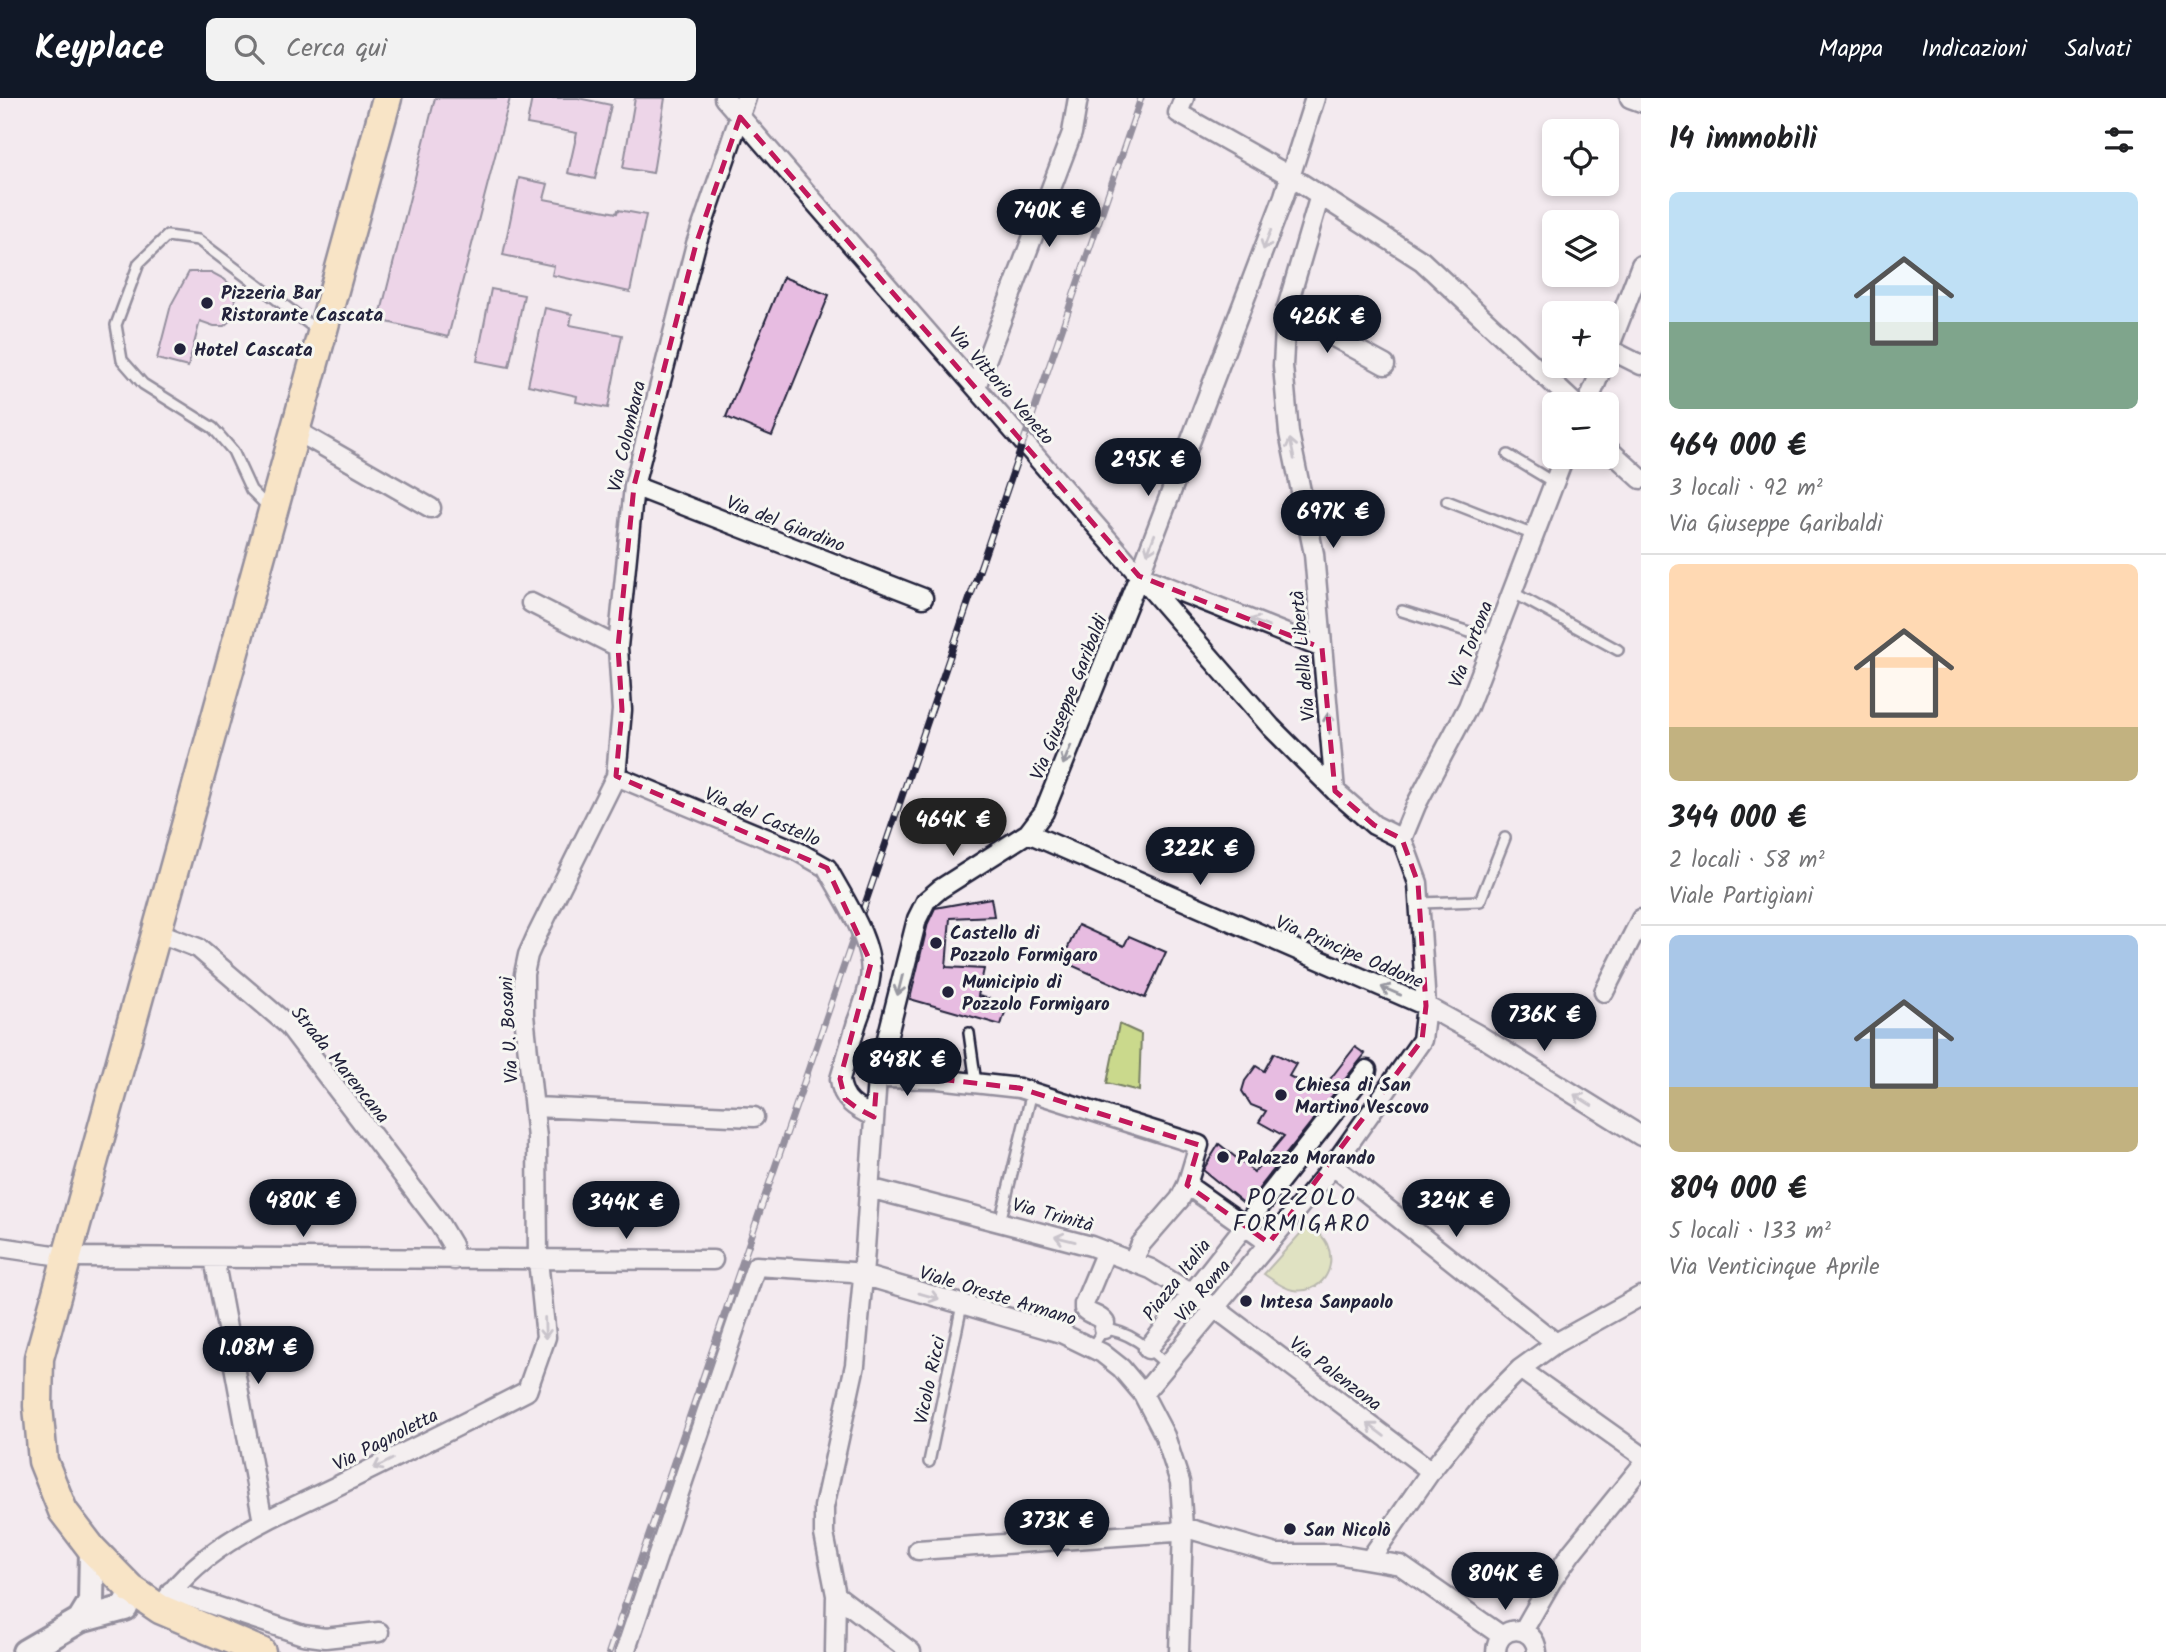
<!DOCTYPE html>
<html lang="it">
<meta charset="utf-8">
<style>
:root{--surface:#fff;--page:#f2f2f2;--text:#202124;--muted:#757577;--line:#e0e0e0;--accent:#111827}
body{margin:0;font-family:Kalam,sans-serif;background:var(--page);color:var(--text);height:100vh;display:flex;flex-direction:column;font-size:26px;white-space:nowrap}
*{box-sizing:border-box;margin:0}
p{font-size:23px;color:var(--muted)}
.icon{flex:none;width:38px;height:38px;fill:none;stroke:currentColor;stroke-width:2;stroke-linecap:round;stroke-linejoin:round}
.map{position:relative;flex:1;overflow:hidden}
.drawer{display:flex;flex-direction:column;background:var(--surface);width:525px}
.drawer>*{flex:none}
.tools{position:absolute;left:1542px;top:21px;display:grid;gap:14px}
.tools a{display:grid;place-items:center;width:77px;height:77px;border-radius:10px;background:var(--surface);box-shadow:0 4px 10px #0003;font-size:35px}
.price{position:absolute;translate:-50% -60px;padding:0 16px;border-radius:24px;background:var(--accent);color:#fff;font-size:23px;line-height:46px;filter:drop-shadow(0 2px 4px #0008)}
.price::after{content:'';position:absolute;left:50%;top:42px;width:21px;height:16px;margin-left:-10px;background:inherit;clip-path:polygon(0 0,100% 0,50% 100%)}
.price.on{background:#222;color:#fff}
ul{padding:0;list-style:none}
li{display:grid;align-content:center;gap:14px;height:371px;padding:0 28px}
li+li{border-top:2px solid var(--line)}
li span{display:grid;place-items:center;height:217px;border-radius:10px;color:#555}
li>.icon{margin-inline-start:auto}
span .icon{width:126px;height:126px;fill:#fffc;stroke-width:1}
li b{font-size:30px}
h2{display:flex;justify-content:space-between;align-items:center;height:84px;padding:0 28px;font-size:30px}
header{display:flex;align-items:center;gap:42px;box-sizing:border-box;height:98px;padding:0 35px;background:var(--accent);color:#fff}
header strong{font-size:33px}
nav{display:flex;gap:38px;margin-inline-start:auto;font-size:24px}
.search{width:490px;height:63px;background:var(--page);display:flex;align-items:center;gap:18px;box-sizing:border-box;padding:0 24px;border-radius:10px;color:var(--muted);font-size:26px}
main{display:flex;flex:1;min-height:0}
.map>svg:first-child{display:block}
.green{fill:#cad98c;stroke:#767e64;stroke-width:2}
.building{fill:#e7bce1;stroke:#22223b;stroke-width:2}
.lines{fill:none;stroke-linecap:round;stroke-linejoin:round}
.lane-casing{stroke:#22223b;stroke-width:14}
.street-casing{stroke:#22223b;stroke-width:23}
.secondary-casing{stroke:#22223b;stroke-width:30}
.primary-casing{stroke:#22223b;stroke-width:33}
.lane{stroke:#f6f6f2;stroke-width:9}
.street{stroke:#f6f6f2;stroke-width:18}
.secondary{stroke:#f6f6f2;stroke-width:24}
.primary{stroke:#fedd96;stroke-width:28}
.rail-casing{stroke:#22223b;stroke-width:7}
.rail{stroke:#f6f6f2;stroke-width:4.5;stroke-dasharray:13;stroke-linecap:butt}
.street-bridge-casing{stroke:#22223b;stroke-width:23;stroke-linecap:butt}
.street-bridge{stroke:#f6f6f2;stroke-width:18}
.oneway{stroke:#9797a0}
.marked{fill:none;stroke:#c2185b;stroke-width:5;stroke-dasharray:14 9;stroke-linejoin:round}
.poi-dot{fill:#22223b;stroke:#f6f6f2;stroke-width:2.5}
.labels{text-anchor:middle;stroke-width:6;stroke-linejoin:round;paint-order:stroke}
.poi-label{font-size:19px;font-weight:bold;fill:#22223b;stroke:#f6f6f2;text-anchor:start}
.street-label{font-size:19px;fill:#22223b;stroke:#f6f6f2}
.quarter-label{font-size:23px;letter-spacing:2px;fill:#22223b;stroke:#f6f6f2}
</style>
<header>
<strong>Keyplace</strong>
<div class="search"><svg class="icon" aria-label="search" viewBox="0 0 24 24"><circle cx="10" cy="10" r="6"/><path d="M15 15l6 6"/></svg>Cerca qui</div>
<nav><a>Mappa</a><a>Indicazioni</a><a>Salvati</a></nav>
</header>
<main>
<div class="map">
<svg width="1641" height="1554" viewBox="0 0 1641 1554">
<rect width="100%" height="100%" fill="#f3eaef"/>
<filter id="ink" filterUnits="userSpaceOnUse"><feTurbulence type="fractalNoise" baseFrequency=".0143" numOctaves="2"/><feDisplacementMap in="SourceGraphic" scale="14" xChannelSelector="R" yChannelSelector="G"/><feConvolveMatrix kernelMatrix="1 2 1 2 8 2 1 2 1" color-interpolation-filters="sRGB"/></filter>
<g filter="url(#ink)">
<path class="green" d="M 1119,926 L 1141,936 L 1139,993 L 1107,985 Z
M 1309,1126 C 1315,1132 1323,1137 1327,1146 C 1338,1170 1321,1197 1293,1192 C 1282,1190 1273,1182 1264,1176 Z"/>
<path class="building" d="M 435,0 L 510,0 L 448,239 L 379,222 Z
M 532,0 L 578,0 L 611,7 L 595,81 L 568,75 L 577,35 L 527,26 Z
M 635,0 L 665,0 L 653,75 L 623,70 Z
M 519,80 L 548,86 L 544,101 L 617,115 L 618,112 L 646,117 L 630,194 L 552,177 L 554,168 L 503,157 Z
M 189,174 L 211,174 L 224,181 L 233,189 L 235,204 L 233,220 L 224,228 L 214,228 L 200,223 L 188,269 L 157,261 L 171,207 Z
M 783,179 L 829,197 L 772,338 L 726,319 Z
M 491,191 L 524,197 L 509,269 L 477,263 Z
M 545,210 L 572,216 L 570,227 L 622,237 L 608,310 L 576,304 L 577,298 L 528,287 Z
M 991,800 L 994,818 L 950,820 L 946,869 L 984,871 L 978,898 L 1008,905 L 1001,927 L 910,901 L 928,825 L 935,810 Z
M 1078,827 L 1124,848 L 1129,838 L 1166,854 L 1145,900 L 1062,863 Z
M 1355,949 L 1365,956 L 1246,1107 L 1203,1072 L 1219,1046 L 1254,1074 L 1284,1038 L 1259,1024 L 1266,1013 L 1251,1007 L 1242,993 L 1245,983 L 1256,968 L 1264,973 L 1274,955 L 1296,966 L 1289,978 L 1320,994 Z"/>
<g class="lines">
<defs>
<path id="lane" d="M 1508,357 L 1553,384
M 1447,403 L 1534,437
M 269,410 L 251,392 L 233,353 L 213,330 L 143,286 L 122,262 L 116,227 L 139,165 L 167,138 L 198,142 L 317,232
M 1512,494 L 1618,552
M 1402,513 L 1495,542
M 1420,805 L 1480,803 L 1505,740
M 969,935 L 976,985
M 1000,1124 L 1032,994
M 1091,1250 L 1104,1231 C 1130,1233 1149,1251 1167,1267
M 929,1364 L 962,1207"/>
<path id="street" d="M 724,0 L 1271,629 L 1335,693 L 1374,727 L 1402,741
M 1184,0 L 1178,15 L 1290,78 L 1422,163 L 1575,306
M 1630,0 L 1641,4
M 1320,97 L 1286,213 L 1283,268 L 1289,335 L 1314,456 L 1335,693
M 1286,213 L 1385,267
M 1609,251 L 1641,267
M 1606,258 L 1641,167
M 976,289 L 1072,35 L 1078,0
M 1587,306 L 1603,268
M 295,332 L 431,410
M 1606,349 L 1641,381
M 634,388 L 923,500
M 1143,479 L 1322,550
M 531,505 L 618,549
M 616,678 L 797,753 L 827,770
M 1028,735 L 1426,908 L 1477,936 L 1641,1038
M 1402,741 L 1416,707 L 1468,609 L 1564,359
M 157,834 L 198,850 L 289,928 L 439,1125 L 452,1147 L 454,1162
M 1604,894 L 1641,821
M 857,924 L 840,981 C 842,1003 856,1010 874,1019
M 877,980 L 938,981 L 1019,990 L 1199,1047 L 1187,1087 L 1180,1101 L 1141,1146 L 1133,1164
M 534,1009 L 754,1019
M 1333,1068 L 1556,1245
M 1187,1087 L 1269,1145
M 869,1090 L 1091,1148 L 1151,1171 L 1215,1210 L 1431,1373
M 0,1149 L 67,1159 L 713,1162
M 214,1160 L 263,1424
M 1104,1231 L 1105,1225 C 1099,1216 1091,1218 1084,1211 L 1084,1206 L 1106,1153
M 1148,1251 L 1367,972
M 1520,1271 L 1641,1357
M 1143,1296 L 1333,1068 L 1422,942 L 1426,908 L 1418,785 L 1402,741
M 918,1452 L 1174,1434 L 1183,1429 L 1179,1554
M 1370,1461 L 1431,1373 L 1485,1306 L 1520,1271 L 1556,1245 L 1641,1198
M 171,1493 L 303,1537 L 325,1540 L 379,1534
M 160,1511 C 199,1445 286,1414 351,1381 C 410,1352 469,1323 527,1293 L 546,1239 L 538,1162 L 537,1040 L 524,917 L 524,876 L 528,857 L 537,837 L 616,678 L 622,612 L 618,549 L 634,388 L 696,146 L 746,0
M 1523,1533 L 1551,1484 L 1572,1454 L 1641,1369
M 625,1554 L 756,1168 L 852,1174 L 1061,1235 L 1102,1255 L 1121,1270 L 1143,1296 L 1165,1338 L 1180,1384 L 1183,1429 L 1276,1456 L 1336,1456 L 1400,1467 L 1502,1538
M 835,1554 L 836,1497
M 911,1554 L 836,1497 L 824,1436 L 824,1409 L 855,1267 L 863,1179 L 877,980 L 917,821 L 926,803 L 940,791 L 1028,735 L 1044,714 L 1139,478 L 1284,98 L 1315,0
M 1496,1554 C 1497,1525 1535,1525 1537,1554"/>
<path id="secondary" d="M 80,1522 L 91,1504 L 92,1451
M 25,1554 L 80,1522 L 125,1510 L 131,1491"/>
<path id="primary" d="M 261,1554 L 160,1511 L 131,1491 L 92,1451 L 63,1413 L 43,1363 L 38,1308 L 39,1260 L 387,0"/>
</defs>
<use href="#lane" class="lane-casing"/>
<use href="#street" class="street-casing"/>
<use href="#secondary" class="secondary-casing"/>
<use href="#primary" class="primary-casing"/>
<use href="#lane" class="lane"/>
<use href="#street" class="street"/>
<use href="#secondary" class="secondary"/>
<use href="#primary" class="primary"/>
<defs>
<path id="rail" d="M 609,1554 L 1141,0"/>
</defs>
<use href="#rail" class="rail-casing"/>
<use href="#rail" class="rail"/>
<defs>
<path id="street-bridge" d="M 827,770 C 843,800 876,847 870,881 C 868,895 862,910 857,924"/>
</defs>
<use href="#street-bridge" class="street-bridge-casing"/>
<use href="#street-bridge" class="street-bridge"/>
</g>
<defs><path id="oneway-shaft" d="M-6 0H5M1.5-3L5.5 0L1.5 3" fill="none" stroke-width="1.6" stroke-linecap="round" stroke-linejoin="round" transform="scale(1.75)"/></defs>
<g class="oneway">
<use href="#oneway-shaft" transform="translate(1267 142) rotate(111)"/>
<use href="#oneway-shaft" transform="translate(1292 351) rotate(-102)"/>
<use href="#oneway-shaft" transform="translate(1151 446) rotate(111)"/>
<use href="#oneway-shaft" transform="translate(1259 525) rotate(-159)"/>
<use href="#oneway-shaft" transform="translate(1329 625) rotate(-95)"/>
<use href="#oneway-shaft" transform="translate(1067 657) rotate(112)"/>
<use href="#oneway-shaft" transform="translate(900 887) rotate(104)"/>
<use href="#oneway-shaft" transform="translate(1391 893) rotate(-157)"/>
<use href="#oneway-shaft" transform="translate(1583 1002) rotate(-148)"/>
<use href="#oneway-shaft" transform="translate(1065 1141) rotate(-166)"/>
<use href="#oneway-shaft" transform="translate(929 1198) rotate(16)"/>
<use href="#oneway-shaft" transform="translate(545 1230) rotate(88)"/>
<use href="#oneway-shaft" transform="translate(1376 1332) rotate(-143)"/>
<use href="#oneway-shaft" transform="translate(383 1366) rotate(153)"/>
</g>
</g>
<path d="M0 0H1641V1554H0ZM 740,19 L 1139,478 L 1322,550 L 1335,693 L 1374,727 L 1402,741 L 1418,785 L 1426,908 L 1422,942 L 1269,1145 L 1187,1087 L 1199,1047 L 1019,990 L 938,981 L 877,980 L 874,1019 L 857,1010 L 845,1001 L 840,981 L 871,865 L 827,770 L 616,678 L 622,612 L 618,549 L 634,388 L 696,146 Z" fill="#f3eaef" fill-opacity=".55" fill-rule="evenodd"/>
<path class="marked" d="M 740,19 L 1139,478 L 1322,550 L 1335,693 L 1374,727 L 1402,741 L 1418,785 L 1426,908 L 1422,942 L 1269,1145 L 1187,1087 L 1199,1047 L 1019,990 L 938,981 L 877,980 L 874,1019 L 857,1010 L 845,1001 L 840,981 L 871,865 L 827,770 L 616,678 L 622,612 L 618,549 L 634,388 L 696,146 Z"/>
<g class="poi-dot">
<circle cx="207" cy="205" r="7"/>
<circle cx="180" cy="251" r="7"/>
<circle cx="936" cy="845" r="7"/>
<circle cx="948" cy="894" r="7"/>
<circle cx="1281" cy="997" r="7"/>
<circle cx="1223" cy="1059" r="7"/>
<circle cx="1246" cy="1203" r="7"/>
<circle cx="1290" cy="1431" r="7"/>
</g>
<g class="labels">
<g class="poi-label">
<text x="221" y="201">Pizzeria Bar<tspan x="221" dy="22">Ristorante Cascata</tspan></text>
<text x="194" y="258">Hotel Cascata</text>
<text x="950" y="841">Castello di<tspan x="950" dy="22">Pozzolo Formigaro</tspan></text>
<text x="962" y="890">Municipio di<tspan x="962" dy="22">Pozzolo Formigaro</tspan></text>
<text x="1295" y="993">Chiesa di San<tspan x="1295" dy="22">Martino Vescovo</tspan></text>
<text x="1237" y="1066">Palazzo Morando</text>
<text x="1260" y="1210">Intesa Sanpaolo</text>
<text x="1304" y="1438">San Nicolò</text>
</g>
<g class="street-label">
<text transform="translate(1002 287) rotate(49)" y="7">Via Vittorio Veneto</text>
<text transform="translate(626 338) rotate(-77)" y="7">Via Colombara</text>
<text transform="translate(786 425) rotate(21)" y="7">Via del Giardino</text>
<text transform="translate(1470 546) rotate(-69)" y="7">Via Tortona</text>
<text transform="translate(1302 558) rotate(-95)" y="7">Via della Libertà</text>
<text transform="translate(1068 599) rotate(-68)" y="7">Via Giuseppe Garibaldi</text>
<text transform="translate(763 718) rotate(23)" y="7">Via del Castello</text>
<text transform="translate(1350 853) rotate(23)" y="7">Via Principe Oddone</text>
<text transform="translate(508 932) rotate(-93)" y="7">Via U. Bosani</text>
<text transform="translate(341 966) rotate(51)" y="7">Strada Marencana</text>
<text transform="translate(1053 1116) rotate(15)" y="7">Via Trinità</text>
<text transform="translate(1176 1181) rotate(-52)" y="7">Piazza Italia</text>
<text transform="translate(1202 1192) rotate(-50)" y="7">Via Roma</text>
<text transform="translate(998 1197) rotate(17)" y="7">Viale Oreste Armano</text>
<text transform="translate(1336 1275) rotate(37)" y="7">Via Palenzona</text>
<text transform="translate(929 1282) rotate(-78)" y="7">Vicolo Ricci</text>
<text transform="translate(385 1341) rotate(-27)" y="7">Via Pagnoletta</text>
</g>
<g class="quarter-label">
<text x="1302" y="1107">POZZOLO<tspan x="1302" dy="26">FORMIGARO</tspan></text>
</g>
</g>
</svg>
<div class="tools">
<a><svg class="icon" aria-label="locate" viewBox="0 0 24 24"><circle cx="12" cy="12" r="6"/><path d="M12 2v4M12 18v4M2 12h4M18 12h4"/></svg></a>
<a><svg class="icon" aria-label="layers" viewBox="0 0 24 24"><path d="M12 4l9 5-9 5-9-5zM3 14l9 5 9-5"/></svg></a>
<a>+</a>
<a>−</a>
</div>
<b class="price" style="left:1049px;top:151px">740K €</b>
<b class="price" style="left:1327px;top:257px">426K €</b>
<b class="price" style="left:1148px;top:400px">295K €</b>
<b class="price" style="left:1333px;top:452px">697K €</b>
<b class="price on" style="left:953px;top:760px">464K €</b>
<b class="price" style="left:1200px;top:789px">322K €</b>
<b class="price" style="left:1544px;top:955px">736K €</b>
<b class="price" style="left:907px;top:1000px">848K €</b>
<b class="price" style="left:303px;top:1141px">480K €</b>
<b class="price" style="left:1456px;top:1141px">324K €</b>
<b class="price" style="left:626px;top:1143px">344K €</b>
<b class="price" style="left:258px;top:1288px">1.08M €</b>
<b class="price" style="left:1057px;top:1461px">373K €</b>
<b class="price" style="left:1505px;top:1514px">804K €</b>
</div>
<section class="drawer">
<h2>14 immobili<svg class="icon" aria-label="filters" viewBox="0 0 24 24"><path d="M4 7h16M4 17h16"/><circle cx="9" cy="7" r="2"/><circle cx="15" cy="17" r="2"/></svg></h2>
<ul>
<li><span style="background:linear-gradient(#bfe0f5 60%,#7fa58c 0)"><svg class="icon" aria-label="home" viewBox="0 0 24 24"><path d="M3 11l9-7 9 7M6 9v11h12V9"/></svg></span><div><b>464 000 €</b><p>3 locali · 92 m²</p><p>Via Giuseppe Garibaldi</p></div></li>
<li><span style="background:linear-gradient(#ffd9b3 75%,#c2b280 0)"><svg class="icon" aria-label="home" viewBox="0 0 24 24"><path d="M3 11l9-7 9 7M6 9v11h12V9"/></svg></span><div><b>344 000 €</b><p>2 locali · 58 m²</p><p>Viale Partigiani</p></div></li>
<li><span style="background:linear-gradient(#a9c7e8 70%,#c2b280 0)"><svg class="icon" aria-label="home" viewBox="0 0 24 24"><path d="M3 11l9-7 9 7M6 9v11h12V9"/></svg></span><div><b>804 000 €</b><p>5 locali · 133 m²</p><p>Via Venticinque Aprile</p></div></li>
</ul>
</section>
</main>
